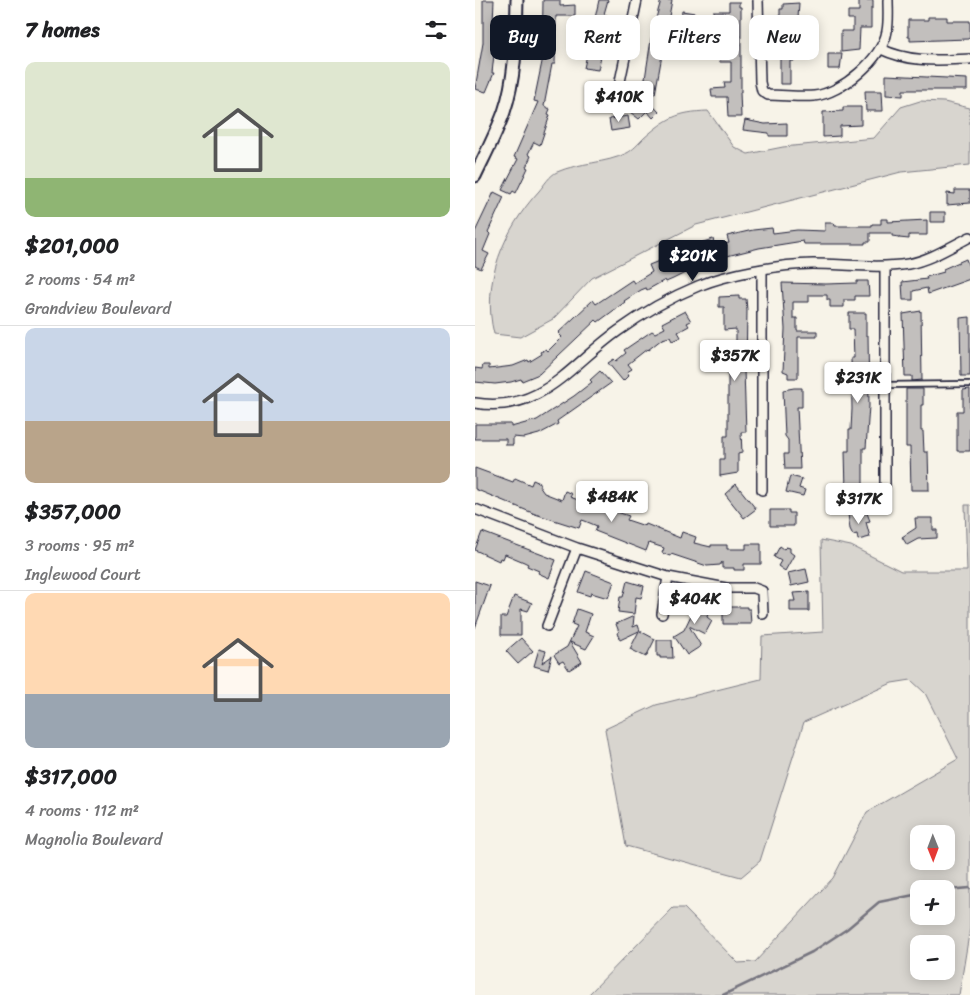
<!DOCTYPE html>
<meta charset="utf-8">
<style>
:root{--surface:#fff;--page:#f2f2f2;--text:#202124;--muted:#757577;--line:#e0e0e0;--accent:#111827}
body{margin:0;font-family:Sriracha,sans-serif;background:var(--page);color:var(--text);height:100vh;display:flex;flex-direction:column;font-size:19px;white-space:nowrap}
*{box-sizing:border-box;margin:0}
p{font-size:16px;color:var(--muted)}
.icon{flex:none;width:28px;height:28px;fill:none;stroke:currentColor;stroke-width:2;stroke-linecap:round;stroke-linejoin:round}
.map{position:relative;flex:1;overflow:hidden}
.sheet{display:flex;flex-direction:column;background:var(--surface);width:475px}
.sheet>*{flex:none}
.guide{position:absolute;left:15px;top:15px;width:405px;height:45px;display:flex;gap:10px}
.needle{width:32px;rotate:179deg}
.buttons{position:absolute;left:435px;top:825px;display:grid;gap:10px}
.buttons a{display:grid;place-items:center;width:45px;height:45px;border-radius:10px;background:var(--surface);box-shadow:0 2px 12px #0003;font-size:25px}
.price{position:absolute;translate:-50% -42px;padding:0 11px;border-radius:5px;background:#fff;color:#222;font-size:16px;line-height:32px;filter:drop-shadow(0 1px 2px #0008)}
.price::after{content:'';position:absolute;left:50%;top:30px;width:15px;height:11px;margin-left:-8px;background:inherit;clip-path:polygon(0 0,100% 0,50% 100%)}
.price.on{background:var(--accent);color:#fff}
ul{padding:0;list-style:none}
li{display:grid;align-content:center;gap:10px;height:265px;padding:0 25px}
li+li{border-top:1px solid var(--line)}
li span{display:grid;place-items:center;height:155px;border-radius:10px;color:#555}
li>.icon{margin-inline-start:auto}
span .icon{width:90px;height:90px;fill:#fffc;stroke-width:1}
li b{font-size:21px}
h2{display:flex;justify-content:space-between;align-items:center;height:60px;padding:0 25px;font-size:21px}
.tag{padding:0 18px;border-radius:10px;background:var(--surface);box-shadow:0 2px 12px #0003;font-size:18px;line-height:45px}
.tag.on{background:var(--accent);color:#fff}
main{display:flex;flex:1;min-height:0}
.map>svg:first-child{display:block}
.green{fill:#d8d5cf;stroke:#7d7c85;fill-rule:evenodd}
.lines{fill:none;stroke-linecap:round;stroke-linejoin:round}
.stream{stroke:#76747f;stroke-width:2.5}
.building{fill:#c2bfbd;stroke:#22223b}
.service-casing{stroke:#22223b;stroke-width:8}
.minor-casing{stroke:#22223b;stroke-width:12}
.tertiary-casing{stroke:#22223b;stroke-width:15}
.service{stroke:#f7f3e8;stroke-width:4.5}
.minor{stroke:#f7f3e8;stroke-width:9}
.tertiary{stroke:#f7f3e8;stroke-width:11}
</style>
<main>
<section class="sheet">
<h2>7 homes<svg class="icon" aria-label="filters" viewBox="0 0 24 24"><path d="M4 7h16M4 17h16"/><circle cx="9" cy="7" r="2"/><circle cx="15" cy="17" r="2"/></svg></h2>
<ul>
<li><span style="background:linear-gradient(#dfe7d0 75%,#8fb573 0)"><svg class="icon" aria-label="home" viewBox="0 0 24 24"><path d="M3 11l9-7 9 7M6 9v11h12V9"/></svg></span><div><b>$201,000</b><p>2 rooms · 54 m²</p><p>Grandview Boulevard</p></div></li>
<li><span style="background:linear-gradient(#c9d6e8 60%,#b9a48a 0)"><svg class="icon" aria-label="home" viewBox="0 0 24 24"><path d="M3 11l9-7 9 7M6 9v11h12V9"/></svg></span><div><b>$357,000</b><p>3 rooms · 95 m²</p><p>Inglewood Court</p></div></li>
<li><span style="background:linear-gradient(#ffd9b3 65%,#9aa5b1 0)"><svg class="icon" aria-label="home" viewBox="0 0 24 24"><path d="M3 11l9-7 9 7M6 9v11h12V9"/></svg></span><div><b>$317,000</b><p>4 rooms · 112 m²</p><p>Magnolia Boulevard</p></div></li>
</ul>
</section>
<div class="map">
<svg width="495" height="995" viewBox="0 0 495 995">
<rect width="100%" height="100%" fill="#f7f3e8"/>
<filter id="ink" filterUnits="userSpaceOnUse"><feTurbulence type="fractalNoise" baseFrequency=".02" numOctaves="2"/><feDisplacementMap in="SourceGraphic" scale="10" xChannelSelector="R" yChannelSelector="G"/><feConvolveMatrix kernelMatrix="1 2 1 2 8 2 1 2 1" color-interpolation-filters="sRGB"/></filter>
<g filter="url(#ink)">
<path class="green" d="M 445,101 L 469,102 L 495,108 L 495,165 L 426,172 L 221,225 L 117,278 L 78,319 L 45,337 L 19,334 C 6,283 29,229 64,191 C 69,185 75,175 82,172 C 105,162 130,164 152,153 C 158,150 164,143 169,138 C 192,118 202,112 233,111 L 259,147 L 273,154 L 308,147 L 399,138 L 426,107 Z
M 490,505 L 495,505 L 495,928 L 484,995 L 113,995 L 198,908 L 209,908 L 263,963 L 280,962 L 358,878 L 392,812 L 483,759 L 450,693 L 436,680 L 417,683 L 329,722 L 285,861 L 266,877 L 151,846 L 130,729 L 181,705 L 286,679 L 287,636 L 348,632 L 346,540 L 376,546 L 426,571 L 492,571 ZM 444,834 L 471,834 L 471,861 L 444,861 ZM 444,889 L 471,889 L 471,916 L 444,916 ZM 444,944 L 471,944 L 471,971 L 444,971 Z"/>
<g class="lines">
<path class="stream" d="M 471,890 L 495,888
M 248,995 L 337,952 L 372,929 L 404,902 L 444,894"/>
</g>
<path class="building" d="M 8,0 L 19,0 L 18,22 L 20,45 L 17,73 L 19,73 L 11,92 L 0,89 L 8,43 Z
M 68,0 L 85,0 L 85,6 L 100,5 L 100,16 L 81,16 L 80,64 L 77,64 L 69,106 L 75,109 L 73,114 L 75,115 L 65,145 L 59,142 L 53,154 L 56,156 L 51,167 L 53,168 L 41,193 L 38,191 L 36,194 L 27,190 L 43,159 L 39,157 L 63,102 L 59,101 L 67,62 Z
M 124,0 L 133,0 L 129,14 L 132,15 L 129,42 L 123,70 L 109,68 Z
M 186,0 L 197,0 L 180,94 L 168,92 L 177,33 Z
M 384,0 L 398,0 L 398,8 L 396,8 L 396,28 L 385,28 L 384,50 L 366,52 L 366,31 L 378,31 L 378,19 L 373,19 L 373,11 L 384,11 Z
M 254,2 L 264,2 L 264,7 L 266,7 L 266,92 L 265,92 L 266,117 L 253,117 L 252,97 L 237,97 L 236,89 L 250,88 L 249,82 L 256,82 L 256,62 L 245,62 L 244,58 L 239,58 L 238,51 L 254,51 L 253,33 L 257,33 L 256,18 L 238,19 L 238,11 L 254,11 Z
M 324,3 L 322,34 L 314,35 L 314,47 L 318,47 L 319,61 L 315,61 L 315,84 L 305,84 L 305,9 L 308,9 L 308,4 Z
M 207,11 L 220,13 L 218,22 L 206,19 Z
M 453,17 L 472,17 L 472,21 L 495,21 L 495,37 L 493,39 L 435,41 L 435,37 L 433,37 L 433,20 L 453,20 Z
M 353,54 L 367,54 L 365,69 L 353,69 Z
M 411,75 L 492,79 L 492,90 L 428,90 L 428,96 L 411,95 Z
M 390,91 L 407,91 L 408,111 L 391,111 Z
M 121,92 L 122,111 L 112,112 L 111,93 Z
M 169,96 L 184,112 L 178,118 L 172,111 L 164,119 L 155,112 Z
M 368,107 L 386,107 L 386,125 L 365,126 L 365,136 L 348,137 L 348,112 L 368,111 Z
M 153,116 L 155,128 L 136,131 L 134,119 Z
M 270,120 L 290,124 L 312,123 L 312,136 L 294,136 L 294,133 L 268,130 Z
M 480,190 L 495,190 L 495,203 L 472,205 L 472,193 L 480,194 Z
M 19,192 L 29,197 L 13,232 L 15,234 L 8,251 L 14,254 L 6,269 L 0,266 L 0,232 Z
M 455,212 L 470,212 L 470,222 L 455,222 Z
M 406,219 L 413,219 L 413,222 L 452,220 L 452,235 L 434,235 L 434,239 L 424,238 L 424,237 L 417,236 L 417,233 L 395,233 L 395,242 L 390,242 L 390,244 L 329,244 L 328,241 L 284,248 L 228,262 L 228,264 L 198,279 L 191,282 L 190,280 L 172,290 L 171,288 L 166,290 L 149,301 L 150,302 L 123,322 L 121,320 L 64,374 L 47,381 L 46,379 L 36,382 L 20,384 L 0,382 L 0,368 L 7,369 L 8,365 L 14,365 L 14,369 L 38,366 L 53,360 L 54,362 L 67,354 L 66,352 L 71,349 L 73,351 L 87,337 L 83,333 L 118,300 L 121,304 L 157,280 L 159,283 L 177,272 L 174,265 L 189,259 L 192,265 L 230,252 L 228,242 L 238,239 L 240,246 L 254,243 L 252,236 L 278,230 L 297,228 L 298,233 L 322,230 L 350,231 L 350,223 L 359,223 L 360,226 L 397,226 L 397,224 L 406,224 Z
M 491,259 L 495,270 L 495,279 L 453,294 L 452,288 L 438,291 L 438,300 L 428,300 L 427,282 L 452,279 L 451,277 L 469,272 L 468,269 Z
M 382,281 L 393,281 L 394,296 L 380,296 L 380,300 L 369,300 L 369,307 L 355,307 L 355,300 L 352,300 L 352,295 L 334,295 L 334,302 L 318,302 L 318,318 L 322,318 L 322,331 L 342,331 L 342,337 L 323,337 L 323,378 L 313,378 L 313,373 L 308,371 L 310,329 L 307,283 L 351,284 L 382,283 Z
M 264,296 L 264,299 L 271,299 L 272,310 L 271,370 L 269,370 L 271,432 L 266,432 L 267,453 L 263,454 L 263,473 L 245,476 L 245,459 L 249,459 L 249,436 L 253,436 L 253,353 L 261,352 L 261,329 L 249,330 L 249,307 L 244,307 L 244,297 Z
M 210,311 L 216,321 L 212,323 L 214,326 L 203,332 L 206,337 L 197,341 L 195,337 L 187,339 L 173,350 L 172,349 L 153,364 L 157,369 L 152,372 L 154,375 L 148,381 L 133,363 L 139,359 L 141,361 L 151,353 L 149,350 L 177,331 L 180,333 L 190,328 L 187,323 Z
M 446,311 L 447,380 L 437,381 L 437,376 L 430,376 L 428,314 Z
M 374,313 L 391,313 L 391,335 L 393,335 L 394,406 L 391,448 L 388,448 L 388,490 L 371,491 L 370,451 L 374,451 L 374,430 L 376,430 L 377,409 L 376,358 L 379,358 L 378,329 L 374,329 Z
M 495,317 L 495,376 L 486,376 L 485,318 Z
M 125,371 L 136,383 L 82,421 L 83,424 L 64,434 L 49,438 L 38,437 L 38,445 L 31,445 L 31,439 L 0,439 L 0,424 L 36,424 L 36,427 L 62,420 L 99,396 L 117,382 L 115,380 Z
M 319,388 L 327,388 L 327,407 L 322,407 L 325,469 L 310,469 L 309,454 L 313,454 L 313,440 L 310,436 L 308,390 Z
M 431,389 L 448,389 L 448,405 L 446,405 L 446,431 L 448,431 L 449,452 L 453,452 L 454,490 L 436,490 L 435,447 L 431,447 Z
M 495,389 L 495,451 L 482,451 L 482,411 L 488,411 L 488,390 Z
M 0,468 L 38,482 L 40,478 L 56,485 L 58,480 L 65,483 L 64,486 L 69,493 L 87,500 L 90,491 L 97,494 L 95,497 L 106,501 L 107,498 L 121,504 L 120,507 L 138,514 L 139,511 L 154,516 L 152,520 L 170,526 L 171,524 L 205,538 L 207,532 L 221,537 L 219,543 L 236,547 L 236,545 L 252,545 L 252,549 L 271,549 L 271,544 L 286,544 L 286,564 L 269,564 L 269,570 L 259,570 L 259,568 L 247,568 L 247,562 L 245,565 L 232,566 L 196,554 L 195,556 L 187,553 L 189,548 L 174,543 L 171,551 L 120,531 L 122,526 L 110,521 L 107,520 L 104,528 L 60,514 L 0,489 Z
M 315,476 L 327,479 L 324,488 L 330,490 L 328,496 L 311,492 Z
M 261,484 L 281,509 L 269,518 L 250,494 Z
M 295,510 L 314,510 L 314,513 L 319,513 L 319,526 L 295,526 Z
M 383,511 L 384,515 L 392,513 L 395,521 L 391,522 L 395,537 L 383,540 L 382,534 L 378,535 L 375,529 L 373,514 Z
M 440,518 L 458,518 L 458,530 L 462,530 L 462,538 L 443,539 L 432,545 L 427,537 L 441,528 Z
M 7,532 L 81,560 L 74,578 L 63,573 L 64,571 L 52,566 L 53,564 L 49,562 L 30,554 L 28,559 L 25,558 L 24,561 L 0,550 Z
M 305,546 L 309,549 L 311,547 L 315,548 L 315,552 L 319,555 L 310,571 L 303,566 L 306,561 L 299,557 Z
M 331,569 L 334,582 L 316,586 L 313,573 Z
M 111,571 L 139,582 L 133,598 L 116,593 L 115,596 L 103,592 Z
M 0,581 L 15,586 L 0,628 Z
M 152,581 L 169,586 L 166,598 L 161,597 L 159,614 L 143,612 L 145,597 L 148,597 Z
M 334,592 L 334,611 L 315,611 L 315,601 L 320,601 L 318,593 Z
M 39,596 L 57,603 L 53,611 L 46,609 L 46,635 L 26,635 L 26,617 L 31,617 Z
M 221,598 L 236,601 L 232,617 L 237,621 L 230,634 L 214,626 L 226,646 L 212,655 L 199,636 L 209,630 L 219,609 L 211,607 L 213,601 L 220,603 Z
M 248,607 L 272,607 L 272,609 L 275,609 L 276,624 L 248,624 Z
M 102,609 L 116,614 L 110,632 L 119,636 L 111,649 L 95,642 L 107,662 L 94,670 L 88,661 L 84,663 L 79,655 L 92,647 L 102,626 L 97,624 Z
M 159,616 L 158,627 L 163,625 L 165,631 L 180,639 L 171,657 L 155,649 L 164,631 L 145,640 L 142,633 L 144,632 L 141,624 Z
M 46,638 L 58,651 L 43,664 L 31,651 Z
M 182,640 L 197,640 L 198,658 L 185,658 L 185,656 L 182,656 Z
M 64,649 L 71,651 L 67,663 L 77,656 L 73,670 L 59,666 Z"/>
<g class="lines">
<defs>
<path id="service" d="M 410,385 L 495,384"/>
<path id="minor" d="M 283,0 L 285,82 L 287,91 L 293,95 C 308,95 324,97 339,96 C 366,94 408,58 412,31 C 414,21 413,10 413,0
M 406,49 C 435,63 464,60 495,59
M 143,91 L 162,0
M 410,266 L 410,486
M 287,269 L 287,490
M 0,403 C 67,414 96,364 143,331 C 168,313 194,298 223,286 C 252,274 306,264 338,264 C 369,264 402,269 433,264 C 455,260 475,247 495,237
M 0,509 L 102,548 L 193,577 L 251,588 L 279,588 L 287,591 L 288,614
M 187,614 L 193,577
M 72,626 L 102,548"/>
<path id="tertiary" d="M 0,176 C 10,155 21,134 29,112 C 41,77 41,37 42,0"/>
</defs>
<use href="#service" class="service-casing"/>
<use href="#minor" class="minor-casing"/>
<use href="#tertiary" class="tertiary-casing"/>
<use href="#service" class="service"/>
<use href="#minor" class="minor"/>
<use href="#tertiary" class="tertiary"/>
</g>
</g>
</svg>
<div class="buttons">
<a><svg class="needle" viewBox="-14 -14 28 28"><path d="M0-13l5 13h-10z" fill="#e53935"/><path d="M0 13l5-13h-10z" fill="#757577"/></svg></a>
<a>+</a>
<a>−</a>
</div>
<b class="price" style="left:144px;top:123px">$410K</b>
<b class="price on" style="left:218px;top:282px">$201K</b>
<b class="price" style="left:260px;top:382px">$357K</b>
<b class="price" style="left:383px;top:404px">$231K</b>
<b class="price" style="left:137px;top:523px">$484K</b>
<b class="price" style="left:384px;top:525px">$317K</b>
<b class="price" style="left:220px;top:625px">$404K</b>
<div class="guide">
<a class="tag on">Buy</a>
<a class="tag">Rent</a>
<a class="tag">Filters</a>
<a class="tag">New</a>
</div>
</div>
</main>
